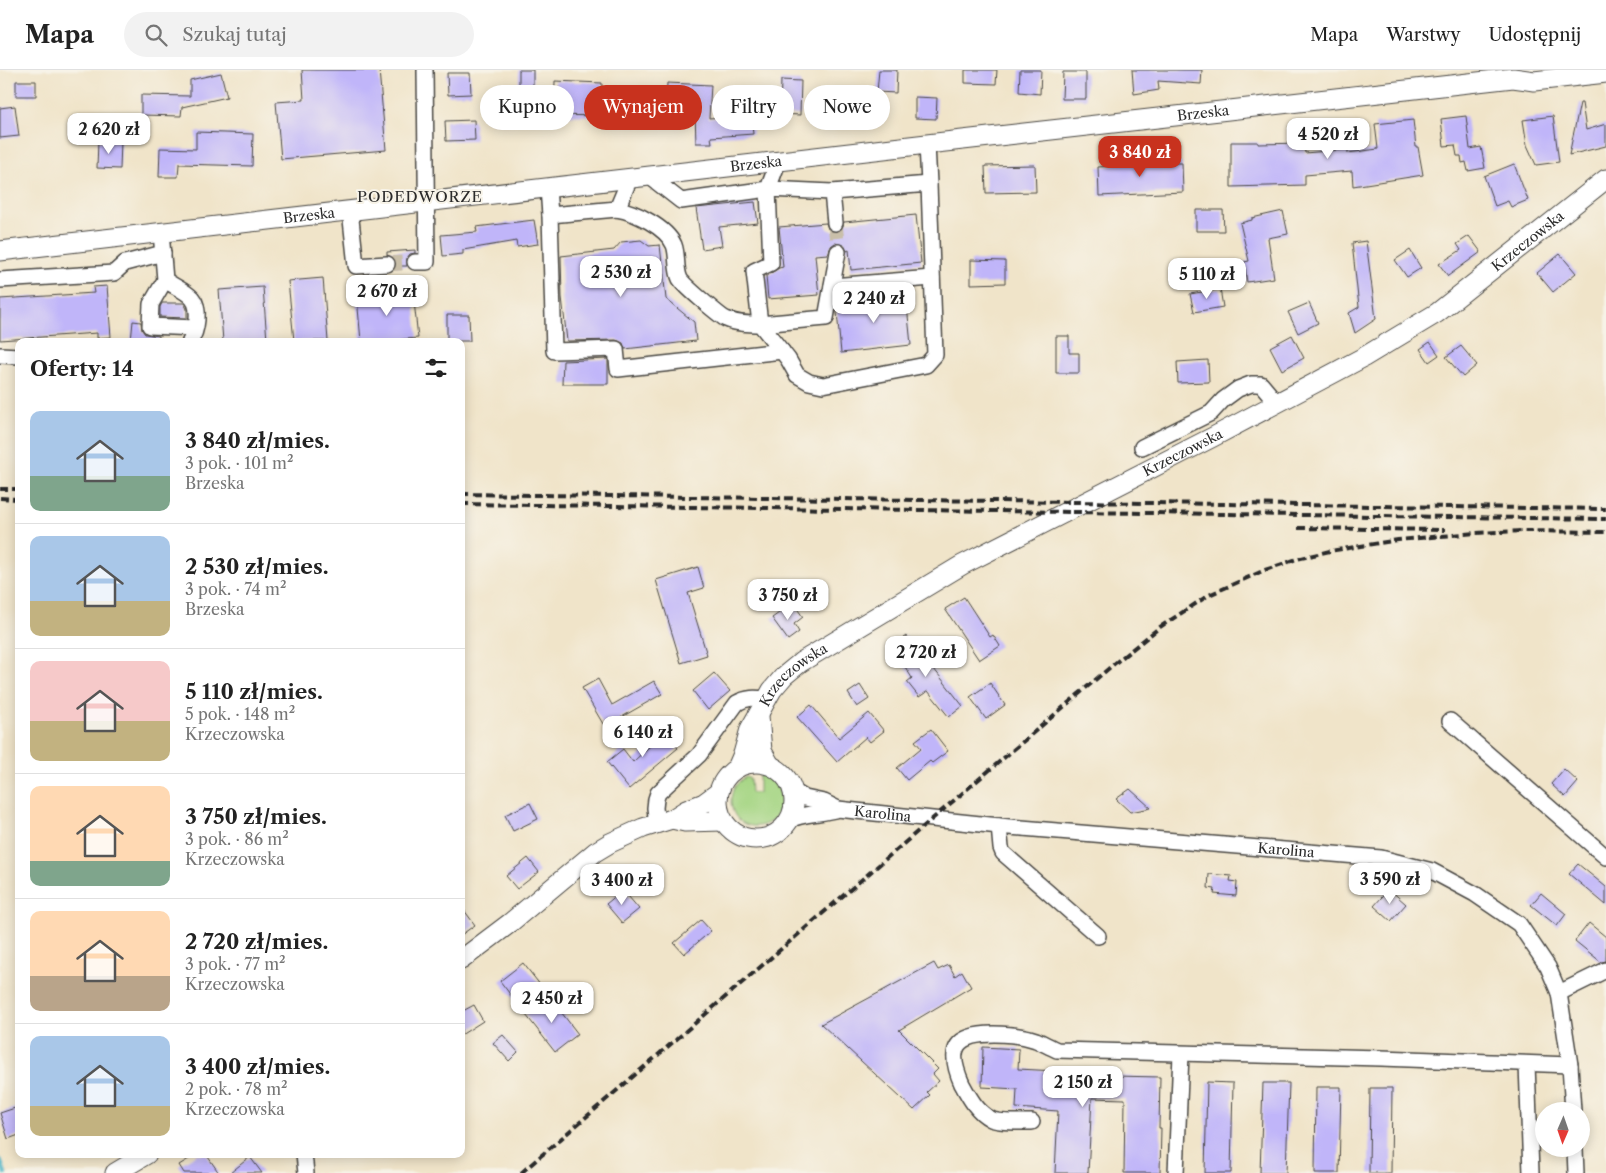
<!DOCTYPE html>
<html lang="pl">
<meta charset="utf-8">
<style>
:root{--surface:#fff;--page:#f2f2f2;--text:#222;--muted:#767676;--line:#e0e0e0;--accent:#c8321e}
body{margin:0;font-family:"Libre Caslon Text",serif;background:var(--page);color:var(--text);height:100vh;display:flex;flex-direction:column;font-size:19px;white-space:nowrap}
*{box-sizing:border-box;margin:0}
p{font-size:16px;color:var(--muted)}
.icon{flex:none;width:28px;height:28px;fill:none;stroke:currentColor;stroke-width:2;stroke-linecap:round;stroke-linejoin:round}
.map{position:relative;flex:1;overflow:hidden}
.sheet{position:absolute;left:15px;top:268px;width:450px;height:820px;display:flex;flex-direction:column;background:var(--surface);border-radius:10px;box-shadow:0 2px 12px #0003}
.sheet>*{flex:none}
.banner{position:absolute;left:480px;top:15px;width:475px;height:45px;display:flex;gap:10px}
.needle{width:32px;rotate:182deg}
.controls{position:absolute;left:1535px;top:1032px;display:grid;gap:10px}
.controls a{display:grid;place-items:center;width:55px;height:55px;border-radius:50%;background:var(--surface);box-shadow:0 2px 12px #0003;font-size:25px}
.price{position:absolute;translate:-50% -42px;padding:0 11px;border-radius:10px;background:#fff;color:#222;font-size:16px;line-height:32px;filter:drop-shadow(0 1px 2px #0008)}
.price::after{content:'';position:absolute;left:50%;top:30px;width:15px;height:11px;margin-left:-8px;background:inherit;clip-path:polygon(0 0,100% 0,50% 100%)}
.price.active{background:var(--accent);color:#fff}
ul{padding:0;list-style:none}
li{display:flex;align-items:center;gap:15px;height:125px;padding:0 15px}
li+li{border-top:1px solid var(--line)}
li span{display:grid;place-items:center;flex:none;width:140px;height:100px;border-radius:10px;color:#555}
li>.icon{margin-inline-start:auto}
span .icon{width:60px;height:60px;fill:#fffc;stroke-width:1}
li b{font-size:21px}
h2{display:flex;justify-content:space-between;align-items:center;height:60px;padding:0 15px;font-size:21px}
.chip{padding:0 18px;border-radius:22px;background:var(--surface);box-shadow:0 2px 12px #0003;font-size:18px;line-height:45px}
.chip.active{background:var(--accent);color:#fff}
header{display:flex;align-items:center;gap:30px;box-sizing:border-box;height:70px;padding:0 25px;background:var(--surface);border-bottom:1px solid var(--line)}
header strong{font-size:24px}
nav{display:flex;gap:28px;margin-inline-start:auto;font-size:18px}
.search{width:350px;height:45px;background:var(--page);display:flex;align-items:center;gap:12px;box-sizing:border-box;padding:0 18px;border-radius:28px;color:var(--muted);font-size:19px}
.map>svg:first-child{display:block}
.green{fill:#a5d583;stroke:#688057}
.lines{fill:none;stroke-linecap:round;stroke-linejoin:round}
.stream{stroke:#48b4c6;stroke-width:4.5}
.building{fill:#c0b5f9}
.minor-tunnel{stroke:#c9bfa9;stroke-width:15;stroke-dasharray:15 8;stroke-linecap:butt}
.minor-casing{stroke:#494743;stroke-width:18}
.major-casing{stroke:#494743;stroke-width:21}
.minor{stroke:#fff;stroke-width:15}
.major{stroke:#fff;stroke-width:19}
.rail{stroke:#2b2b2b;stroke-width:4;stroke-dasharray:8 4;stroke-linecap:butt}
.labels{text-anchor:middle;stroke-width:4;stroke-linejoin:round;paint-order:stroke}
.street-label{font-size:14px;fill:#2b2b2b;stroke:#f7f3e8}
.neighbourhood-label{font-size:15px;letter-spacing:1px;fill:#2b2b2b;stroke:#f7f3e8}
</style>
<header>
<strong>Mapa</strong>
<div class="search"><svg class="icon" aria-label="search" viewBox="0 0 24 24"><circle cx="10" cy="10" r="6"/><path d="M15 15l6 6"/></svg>Szukaj tutaj</div>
<nav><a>Mapa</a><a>Warstwy</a><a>Udostępnij</a></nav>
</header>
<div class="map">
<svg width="1606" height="1103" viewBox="0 0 1606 1103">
<rect width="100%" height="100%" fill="#f7f3e8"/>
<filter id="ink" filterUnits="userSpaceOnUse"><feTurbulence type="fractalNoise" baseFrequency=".02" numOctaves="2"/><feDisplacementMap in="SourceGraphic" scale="10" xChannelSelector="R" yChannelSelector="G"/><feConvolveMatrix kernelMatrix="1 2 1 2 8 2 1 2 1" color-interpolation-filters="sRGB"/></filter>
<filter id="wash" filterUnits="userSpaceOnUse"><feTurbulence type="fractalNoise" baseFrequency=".0096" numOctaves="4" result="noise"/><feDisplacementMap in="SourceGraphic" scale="20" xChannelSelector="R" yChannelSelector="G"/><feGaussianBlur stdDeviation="1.12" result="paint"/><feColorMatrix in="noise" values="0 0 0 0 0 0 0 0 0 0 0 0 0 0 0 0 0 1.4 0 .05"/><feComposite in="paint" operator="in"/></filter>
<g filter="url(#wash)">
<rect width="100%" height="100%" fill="#f0e4c9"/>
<path class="green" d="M 761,705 C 789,712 787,753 758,756 C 729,759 721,719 746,707 L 750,709 L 751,723 L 759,723 L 759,706 Z"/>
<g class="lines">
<path class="stream" d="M 0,1090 L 5,1103"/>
</g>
<g id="blocks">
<path class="building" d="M 302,0 L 379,0 L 386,80 L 281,89 L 276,32 L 304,30 Z
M 519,0 L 533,0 L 533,16 L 519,17 Z
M 879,0 L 897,0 L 896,23 L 877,22 Z
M 965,0 L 997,0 L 996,14 L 965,13 Z
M 1020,0 L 1041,0 L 1040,24 L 1019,22 Z
M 1132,0 L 1202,0 L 1201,14 L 1158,11 L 1159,20 L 1134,24 Z
M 1063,2 L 1086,2 L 1086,29 L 1062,29 Z
M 221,3 L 227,27 L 182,37 L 181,46 L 141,45 L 141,25 L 190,26 L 190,10 Z
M 447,3 L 470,3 L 471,24 L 448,25 Z
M 781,10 L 801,11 L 800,45 L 780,44 Z
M 16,11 L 36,11 L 36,26 L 16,26 Z
M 555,11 L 602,13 L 601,46 L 554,45 Z
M 667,13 L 711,15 L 709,48 L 751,45 L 753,64 L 711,67 L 712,73 L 696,73 L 695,42 L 687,42 L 687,36 L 666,35 Z
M 915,27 L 937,28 L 936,49 L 915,48 Z
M 514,29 L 515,52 L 492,53 L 491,30 Z
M 1580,33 L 1582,33 L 1586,60 L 1606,54 L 1606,76 L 1569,85 Z
M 15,36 L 19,66 L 0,68 L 0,38 Z
M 1466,46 L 1470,79 L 1481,77 L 1485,98 L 1468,101 L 1466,92 L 1462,93 L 1461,86 L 1457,86 L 1455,75 L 1444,76 L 1441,49 Z
M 1553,46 L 1559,92 L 1536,95 L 1527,75 L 1523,50 Z
M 474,50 L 475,70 L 446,71 L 445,51 Z
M 1413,50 L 1416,77 L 1418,77 L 1423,105 L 1353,116 L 1352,101 L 1305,105 L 1305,115 L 1231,117 L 1231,72 L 1258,72 L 1258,74 L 1304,73 L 1305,83 L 1348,79 L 1348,83 L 1378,79 L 1375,54 Z
M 196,62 L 253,64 L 252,96 L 179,94 L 178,107 L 159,107 L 160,78 L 196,79 Z
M 98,71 L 121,71 L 120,99 L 97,98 Z
M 1157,89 L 1168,93 L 1182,93 L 1183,122 L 1099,126 L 1098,97 L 1112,96 L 1119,91 Z
M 1514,94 L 1528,130 L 1511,137 L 1508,131 L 1495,136 L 1484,106 Z
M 1035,95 L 1036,122 L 986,123 L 985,96 Z
M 755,132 L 758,153 L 719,157 L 722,176 L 702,179 L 696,138 Z
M 1196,140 L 1223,140 L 1224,161 L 1196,161 Z
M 1283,141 L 1288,164 L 1268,168 L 1274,208 L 1247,212 L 1244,192 L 1249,191 L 1240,153 L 1252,150 L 1252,148 Z
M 916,145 L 921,193 L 851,200 L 849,180 L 847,181 L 844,175 L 835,173 L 831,176 L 828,184 L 815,185 L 819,225 L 768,229 L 766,206 L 779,198 L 783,197 L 779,157 L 826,153 L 828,159 L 835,162 L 841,160 L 844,152 Z
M 534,150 L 538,174 L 517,177 L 516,171 L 463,180 L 463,184 L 443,186 L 441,165 L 477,162 L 476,157 Z
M 1469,166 L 1481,182 L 1448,206 L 1439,194 L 1461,180 L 1457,174 Z
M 641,170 L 649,176 L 660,175 L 666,229 L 694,252 L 696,271 L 625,279 L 623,273 L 616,270 L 567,271 L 562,227 L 561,186 L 614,180 L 621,172 Z
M 1366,171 L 1376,249 L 1355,263 L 1349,243 L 1359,237 L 1352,173 Z
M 415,180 L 415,183 L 410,184 L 407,188 L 407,196 L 396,196 L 394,188 L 387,185 L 387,182 Z
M 1410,180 L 1421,198 L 1407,207 L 1395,190 Z
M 1560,184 L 1576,203 L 1553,222 L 1537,203 Z
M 971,190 L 1005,191 L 1005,213 L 971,214 Z
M 323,208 L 328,271 L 294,271 L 288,211 Z
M 107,216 L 111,267 L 97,268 L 97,263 L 0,270 L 0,229 L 94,223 L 93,217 Z
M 263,217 L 267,271 L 223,271 L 219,220 Z
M 1220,219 L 1223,237 L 1194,242 L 1190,224 Z
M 413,222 L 418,268 L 382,271 L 361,271 L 357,227 Z
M 906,226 L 911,275 L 841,283 L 837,242 L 838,233 Z
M 162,233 L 184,233 L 187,239 L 187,248 L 160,247 L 160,237 Z
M 1309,233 L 1318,253 L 1298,263 L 1288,242 Z
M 447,245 L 469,245 L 470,271 L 447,271 Z
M 133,251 L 141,252 L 142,260 L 145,264 L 159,266 L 159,271 L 131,271 Z
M 1292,265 L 1304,288 L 1282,300 L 1270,277 Z
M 1056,266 L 1069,266 L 1069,283 L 1079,283 L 1079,303 L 1056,303 Z
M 1430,272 L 1439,285 L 1429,292 L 1420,279 Z
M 1461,276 L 1477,295 L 1463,307 L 1446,287 Z
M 608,289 L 608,314 L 562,314 L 563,291 Z
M 1208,290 L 1209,312 L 1178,313 L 1177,292 Z
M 698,497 L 704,518 L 688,523 L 707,585 L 681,593 L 656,510 Z
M 964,527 L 990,567 L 993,565 L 1000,576 L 979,590 L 945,539 Z
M 793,533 L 803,547 L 794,554 L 799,562 L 788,570 L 772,548 Z
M 906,566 L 926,597 L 930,594 L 963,636 L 949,647 L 928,621 L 919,627 L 907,612 L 912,608 L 892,576 Z
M 714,603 L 730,621 L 708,640 L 693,621 Z
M 598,609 L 612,635 L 654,611 L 662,624 L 620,648 L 621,650 L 606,659 L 582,618 Z
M 990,613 L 1005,635 L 986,649 L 970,627 Z
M 860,615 L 869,629 L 857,637 L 848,623 Z
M 811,635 L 839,668 L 869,643 L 884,661 L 870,672 L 866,667 L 837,692 L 797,647 Z
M 656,654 L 678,678 L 629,719 L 607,692 L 623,679 L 633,692 L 651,675 L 642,665 Z
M 931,659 L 948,681 L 932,693 L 930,691 L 907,710 L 897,698 L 921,678 L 915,671 Z
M 1564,699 L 1578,712 L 1565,727 L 1551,714 Z
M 1130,719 L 1151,738 L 1130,742 L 1116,729 Z
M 530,733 L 538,749 L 513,761 L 505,745 Z
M 528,788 L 539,802 L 517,819 L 506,806 Z
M 1578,794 L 1606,817 L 1606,835 L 1569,804 Z
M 1209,804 L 1231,806 L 1230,811 L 1237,812 L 1236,826 L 1214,824 L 1215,819 L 1208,818 Z
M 1389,819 L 1406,834 L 1391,851 L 1374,836 Z
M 623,820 L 639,839 L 622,853 L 606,834 Z
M 1541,823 L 1566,844 L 1557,856 L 1531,835 Z
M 461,836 L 475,855 L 461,865 Z
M 701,850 L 711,861 L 684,884 L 674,873 Z
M 1589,853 L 1606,867 L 1606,891 L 1601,892 L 1575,871 Z
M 523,893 L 541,916 L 516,932 L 500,911 Z
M 934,893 L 938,900 L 949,895 L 955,906 L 962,901 L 971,917 L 899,960 L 938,999 L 933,1004 L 939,1011 L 927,1022 L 930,1025 L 914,1040 L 821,954 Z
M 548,925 L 578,964 L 555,982 L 526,945 Z
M 474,935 L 483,951 L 461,965 L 461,942 Z
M 503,965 L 518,982 L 509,991 L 493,973 Z
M 983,977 L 1019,979 L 1018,999 L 1114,1004 L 1114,1006 L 1160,1007 L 1159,1058 L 1161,1058 L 1160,1103 L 1124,1103 L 1125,1029 L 1092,1028 L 1088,1103 L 1055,1103 L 1058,1041 L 1016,1038 L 1017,1019 L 982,1017 Z
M 1207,1012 L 1233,1013 L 1231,1103 L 1205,1103 Z
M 1263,1013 L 1289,1013 L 1286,1103 L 1260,1103 Z
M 1316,1017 L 1341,1017 L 1339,1103 L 1315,1103 Z
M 1370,1018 L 1392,1018 L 1391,1103 L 1369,1103 Z
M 15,1038 L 19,1050 L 19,1065 L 8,1069 L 0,1043 Z
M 197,1084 L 206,1084 L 219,1103 L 184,1103 L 179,1095 Z
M 250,1087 L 262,1103 L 230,1103 Z"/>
</g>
</g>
<g filter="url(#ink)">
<use href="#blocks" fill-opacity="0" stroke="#494743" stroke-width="1"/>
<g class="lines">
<path class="minor-tunnel" d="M 835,153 L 838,182
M 387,194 L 415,192"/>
<defs>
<g id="minor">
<path d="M 927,74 L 929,114"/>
<path d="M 649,106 L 681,131 L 768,119 L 778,92"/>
<path d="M 548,118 L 550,145 L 617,139 L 630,108"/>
<path d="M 617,139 C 635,142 666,157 674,175 C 678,185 675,199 680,209 C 681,213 721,247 726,249 C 737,254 749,254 760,254 L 788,289 L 797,305 L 809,312 L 823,315 L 926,295 L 935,285 L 929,114 L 832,122"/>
<path d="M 350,140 L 356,196 L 387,194"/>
<path d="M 550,145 L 554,281 L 616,279 L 618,299 L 782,281"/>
<path d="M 835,153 L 832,122 L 768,119 L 771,193 L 754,201 L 760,254 L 826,248 L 838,182"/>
<path d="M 161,162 L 165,210 L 151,234 L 150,256 L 195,258"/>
<path d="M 415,192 L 427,192 L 425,0"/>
<path d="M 0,210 L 114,203 L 125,193 L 163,183"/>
<path d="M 165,210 C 173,216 186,221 192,228 C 201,238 197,262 190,271"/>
<path d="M 832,216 L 932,208"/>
<path d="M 0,285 L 19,286"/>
<path d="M 1142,377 L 1211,343 L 1223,330 L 1238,319 L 1251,314 L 1261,314 L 1277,333"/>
<path d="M 1450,651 L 1606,787"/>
<path id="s1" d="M 793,721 L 805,728 L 824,732 L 838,739 L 856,741 L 1009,757 L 1381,788 L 1432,801 L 1475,824 L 1519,854 L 1548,897 L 1559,923 L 1570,995 L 1573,1041"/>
<path d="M 788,750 C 804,743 822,744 838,739"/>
<path d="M 657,753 L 655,738 L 656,729 L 658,723 L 699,685 L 737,633 C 747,627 756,628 766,629"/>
<path d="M 999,756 L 1001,778 L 1003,783 L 1098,866"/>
<path d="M 1559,923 L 1606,900"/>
<path d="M 1527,994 L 1531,1103"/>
<path d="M 1032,1052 C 1023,1052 998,1053 991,1049 C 977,1042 969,1027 962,1014 C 946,978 956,964 994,964 C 1009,964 1022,965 1036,970 C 1043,973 1050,977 1057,980 L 1381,988 L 1570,995"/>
<path d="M 1575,1079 L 1576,1103"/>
<path d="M 304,1084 L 306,1103"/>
<path d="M 1176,1103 L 1181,984"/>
</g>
<g id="major">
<path id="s2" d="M 0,181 L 927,74 L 1513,8 L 1534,11 L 1606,3"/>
<path d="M 759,646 L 762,681 L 770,695"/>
<circle cx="756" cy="731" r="38"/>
<path id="s3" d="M 737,698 L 743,684 L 750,659 L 772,620 L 784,606 L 801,592 L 962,495 L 1213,367 L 1364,287 L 1437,243 L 1606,109"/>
<path d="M 672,749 L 685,752 L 723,751"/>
<path d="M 461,890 L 510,853 L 595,782 L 610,773 L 643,758 L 672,749 L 686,740 L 704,733 L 719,722"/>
<path d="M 115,1103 L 147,1084"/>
</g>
</defs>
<use href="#minor" class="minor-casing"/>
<use href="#major" class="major-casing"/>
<use href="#minor" class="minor"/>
<use href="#major" class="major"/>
<path class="rail" d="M 0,419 L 19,419
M 461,424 L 1606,439
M 0,428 L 19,429
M 461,434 L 1606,449
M 1298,458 L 1445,460
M 521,1103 L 931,750 L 1114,594 L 1160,557 L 1209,525 L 1265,500 L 1297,489 L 1330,481 L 1398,470 L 1475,463 L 1523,461 L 1606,462"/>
</g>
</g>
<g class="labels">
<g class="street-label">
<text dy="5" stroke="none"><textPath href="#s2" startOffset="1211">Brzeska</textPath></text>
<text dy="5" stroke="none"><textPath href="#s2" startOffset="761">Brzeska</textPath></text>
<text dy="5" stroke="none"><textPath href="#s2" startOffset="311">Brzeska</textPath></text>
<text dy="5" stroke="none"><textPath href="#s3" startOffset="968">Krzeczowska</textPath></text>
<text dy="5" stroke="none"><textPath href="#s3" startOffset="562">Krzeczowska</textPath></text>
<text dy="5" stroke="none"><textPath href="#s3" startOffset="112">Krzeczowska</textPath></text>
<text dy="5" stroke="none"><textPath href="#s1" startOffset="94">Karolina</textPath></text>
<text dy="5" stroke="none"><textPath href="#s1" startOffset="499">Karolina</textPath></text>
</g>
<g class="neighbourhood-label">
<text x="420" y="132">PODEDWORZE</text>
</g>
</g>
</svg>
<div class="controls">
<a><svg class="needle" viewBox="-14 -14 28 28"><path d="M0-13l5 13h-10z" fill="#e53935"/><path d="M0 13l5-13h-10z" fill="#767676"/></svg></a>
</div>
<b class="price" style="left:109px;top:85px">2 620 zł</b>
<b class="price" style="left:1328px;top:90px">4 520 zł</b>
<b class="price active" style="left:1140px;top:108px">3 840 zł</b>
<b class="price" style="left:621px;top:228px">2 530 zł</b>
<b class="price" style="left:1207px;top:230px">5 110 zł</b>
<b class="price" style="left:387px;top:247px">2 670 zł</b>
<b class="price" style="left:874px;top:254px">2 240 zł</b>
<b class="price" style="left:788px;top:551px">3 750 zł</b>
<b class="price" style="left:926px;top:608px">2 720 zł</b>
<b class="price" style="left:643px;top:688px">6 140 zł</b>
<b class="price" style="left:1390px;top:835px">3 590 zł</b>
<b class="price" style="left:622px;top:836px">3 400 zł</b>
<b class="price" style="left:552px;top:954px">2 450 zł</b>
<b class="price" style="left:1083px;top:1038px">2 150 zł</b>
<div class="banner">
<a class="chip">Kupno</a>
<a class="chip active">Wynajem</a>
<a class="chip">Filtry</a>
<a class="chip">Nowe</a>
</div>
<section class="sheet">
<h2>Oferty: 14<svg class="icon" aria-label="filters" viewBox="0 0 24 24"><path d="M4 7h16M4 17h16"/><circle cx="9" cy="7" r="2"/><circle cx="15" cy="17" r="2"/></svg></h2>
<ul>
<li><span style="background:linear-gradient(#a9c7e8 65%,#7fa58c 0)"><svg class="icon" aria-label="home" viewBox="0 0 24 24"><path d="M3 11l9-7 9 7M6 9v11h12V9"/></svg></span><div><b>3 840 zł/mies.</b><p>3 pok. · 101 m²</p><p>Brzeska</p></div></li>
<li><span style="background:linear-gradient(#a9c7e8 65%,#c2b280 0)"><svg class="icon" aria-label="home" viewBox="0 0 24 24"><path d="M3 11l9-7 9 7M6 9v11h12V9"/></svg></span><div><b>2 530 zł/mies.</b><p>3 pok. · 74 m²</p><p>Brzeska</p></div></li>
<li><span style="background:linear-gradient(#f6c9c9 60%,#c2b280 0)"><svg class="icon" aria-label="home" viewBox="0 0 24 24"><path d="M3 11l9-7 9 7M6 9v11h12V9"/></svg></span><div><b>5 110 zł/mies.</b><p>5 pok. · 148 m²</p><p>Krzeczowska</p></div></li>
<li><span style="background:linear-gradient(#ffd9b3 75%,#7fa58c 0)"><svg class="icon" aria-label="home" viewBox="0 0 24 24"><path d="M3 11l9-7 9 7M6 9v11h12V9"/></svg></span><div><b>3 750 zł/mies.</b><p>3 pok. · 86 m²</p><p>Krzeczowska</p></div></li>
<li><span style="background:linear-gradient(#ffd9b3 65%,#b9a48a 0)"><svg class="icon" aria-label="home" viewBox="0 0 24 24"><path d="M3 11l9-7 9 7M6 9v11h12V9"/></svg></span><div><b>2 720 zł/mies.</b><p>3 pok. · 77 m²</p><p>Krzeczowska</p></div></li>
<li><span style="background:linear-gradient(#a9c7e8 70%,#c2b280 0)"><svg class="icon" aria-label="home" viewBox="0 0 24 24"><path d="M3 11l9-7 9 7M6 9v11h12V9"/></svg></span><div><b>3 400 zł/mies.</b><p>2 pok. · 78 m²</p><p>Krzeczowska</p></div></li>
</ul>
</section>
</div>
